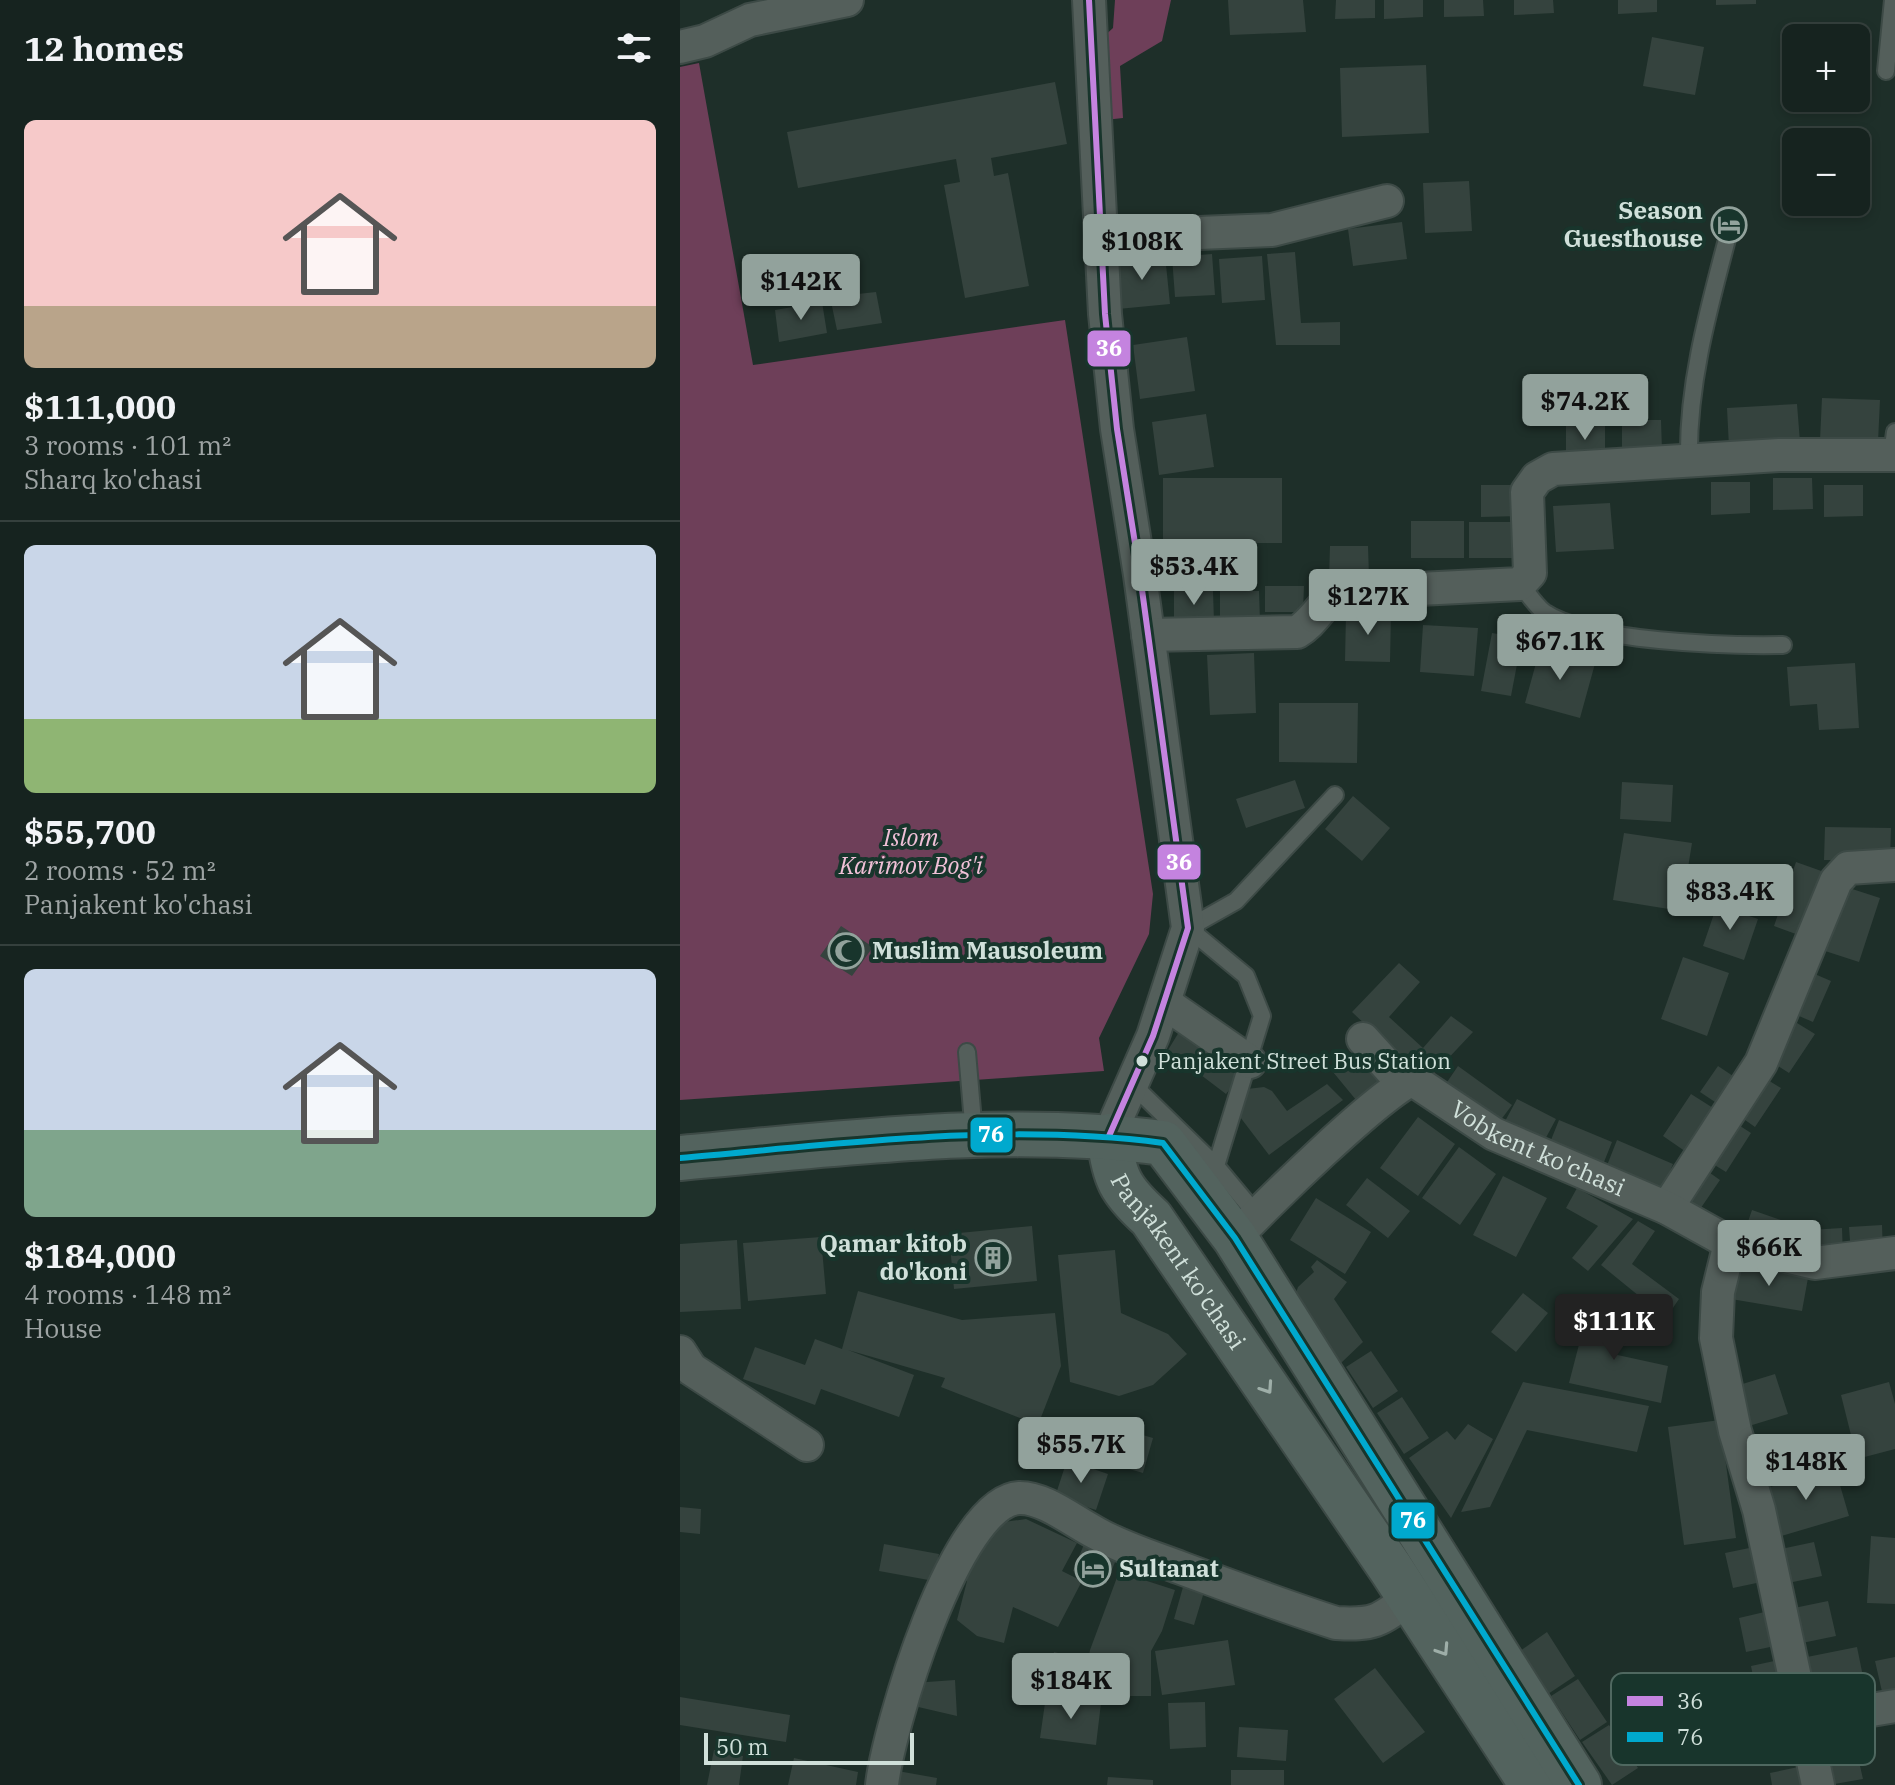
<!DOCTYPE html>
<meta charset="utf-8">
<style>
:root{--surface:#16231f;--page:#1f2b28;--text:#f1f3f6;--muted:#9ea4a4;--line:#35403d;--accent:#92a29c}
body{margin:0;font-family:"IBM Plex Serif",serif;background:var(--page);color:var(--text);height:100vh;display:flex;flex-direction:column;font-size:30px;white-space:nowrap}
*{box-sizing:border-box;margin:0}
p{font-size:26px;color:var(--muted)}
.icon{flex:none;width:44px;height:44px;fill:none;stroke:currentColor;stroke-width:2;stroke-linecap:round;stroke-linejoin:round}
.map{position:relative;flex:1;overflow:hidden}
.side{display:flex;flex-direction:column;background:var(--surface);width:680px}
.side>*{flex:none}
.controls{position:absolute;left:1102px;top:24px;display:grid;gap:16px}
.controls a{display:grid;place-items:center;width:88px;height:88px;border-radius:12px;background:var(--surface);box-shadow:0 4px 12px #0003,0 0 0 2px var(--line);font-size:40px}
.scale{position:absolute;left:24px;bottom:20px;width:210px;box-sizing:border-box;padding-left:8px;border:4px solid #d0e0da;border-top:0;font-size:22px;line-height:28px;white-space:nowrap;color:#d0e0da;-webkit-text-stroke:6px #18352c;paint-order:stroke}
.price{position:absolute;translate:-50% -68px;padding:0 18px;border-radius:8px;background:var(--accent);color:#111;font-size:26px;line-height:52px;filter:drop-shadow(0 2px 4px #0008)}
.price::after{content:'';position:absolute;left:50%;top:48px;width:24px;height:18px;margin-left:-12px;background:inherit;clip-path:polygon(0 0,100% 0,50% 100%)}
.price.current{background:#222;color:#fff}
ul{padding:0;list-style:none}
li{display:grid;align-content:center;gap:16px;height:424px;padding:0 24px}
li+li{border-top:2px solid var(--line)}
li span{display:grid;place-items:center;height:248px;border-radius:12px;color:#555}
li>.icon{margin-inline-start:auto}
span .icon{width:144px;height:144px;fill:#fffc;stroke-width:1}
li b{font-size:34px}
h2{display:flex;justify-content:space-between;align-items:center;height:96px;padding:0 24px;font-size:34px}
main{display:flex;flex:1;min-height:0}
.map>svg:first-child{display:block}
.green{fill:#6e3f59}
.building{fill:#35433e}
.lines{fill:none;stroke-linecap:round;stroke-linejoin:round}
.lane-casing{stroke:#3d4a46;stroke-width:20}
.street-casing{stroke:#3d4a46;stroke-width:36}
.primary-casing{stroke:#3d4a46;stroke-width:48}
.lane{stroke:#545f5b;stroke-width:16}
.street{stroke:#545f5b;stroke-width:32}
.primary{stroke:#53635e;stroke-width:44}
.bus-1-casing{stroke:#18352c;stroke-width:12}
.bus-2-casing{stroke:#18352c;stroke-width:12}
.bus-1{stroke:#c483df;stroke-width:6}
.bus-2{stroke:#00a9ce;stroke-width:6}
.oneway{stroke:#9eaea8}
.bus-dot{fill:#d0e0da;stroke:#18352c;stroke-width:3}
.labels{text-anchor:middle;stroke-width:8;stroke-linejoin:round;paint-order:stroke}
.bus-label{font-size:22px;fill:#d0e0da;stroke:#18352c;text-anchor:start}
.poi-label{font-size:24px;font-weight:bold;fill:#d0e0da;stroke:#18352c;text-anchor:end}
.park-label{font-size:24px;font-style:italic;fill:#f1c1d8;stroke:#18352c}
.street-label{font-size:24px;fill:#d0e0da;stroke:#18352c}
.key{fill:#18352c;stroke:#4f6860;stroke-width:2}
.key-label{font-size:22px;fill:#d0e0da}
.line-badge{stroke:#18352c;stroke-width:3}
.badge-label{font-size:22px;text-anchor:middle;font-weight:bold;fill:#fff}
</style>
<main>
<section class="side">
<h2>12 homes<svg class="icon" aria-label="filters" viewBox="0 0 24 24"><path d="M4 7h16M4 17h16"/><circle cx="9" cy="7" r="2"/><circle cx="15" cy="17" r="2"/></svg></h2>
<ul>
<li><span style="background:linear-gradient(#f6c9c9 75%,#b9a48a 0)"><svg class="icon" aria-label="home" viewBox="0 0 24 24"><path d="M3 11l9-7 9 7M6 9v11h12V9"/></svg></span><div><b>$111,000</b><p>3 rooms · 101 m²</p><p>Sharq ko'chasi</p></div></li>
<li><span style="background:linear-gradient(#c9d6e8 70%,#8fb573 0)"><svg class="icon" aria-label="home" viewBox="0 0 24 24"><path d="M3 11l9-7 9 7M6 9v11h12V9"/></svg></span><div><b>$55,700</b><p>2 rooms · 52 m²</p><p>Panjakent ko'chasi</p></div></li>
<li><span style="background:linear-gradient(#c9d6e8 65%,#7fa58c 0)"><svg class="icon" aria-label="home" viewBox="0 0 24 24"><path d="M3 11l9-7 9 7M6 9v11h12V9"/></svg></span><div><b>$184,000</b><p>4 rooms · 148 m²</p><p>House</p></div></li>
</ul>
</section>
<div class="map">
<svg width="1215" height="1785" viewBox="0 0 1215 1785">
<rect width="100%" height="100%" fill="#1e2f29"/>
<path class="green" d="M 435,0 L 491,0 L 482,41 L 440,66 L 443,118 L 425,120 L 420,40 L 433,28 Z
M 19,63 L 73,365 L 385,320 L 473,894 L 469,934 L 419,1038 L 424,1071 L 0,1100 L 0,67 Z"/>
<path class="building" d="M 548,0 L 623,0 L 626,32 L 550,35 Z
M 656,0 L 695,0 L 695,18 L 655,19 Z
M 704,0 L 743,0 L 743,17 L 704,19 Z
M 764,0 L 803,0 L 804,16 L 764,17 Z
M 834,0 L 873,0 L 874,13 L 834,15 Z
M 938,0 L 977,0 L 977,12 L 938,14 Z
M 1036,0 L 1076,0 L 1076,4 L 1036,5 Z
M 972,37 L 1024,47 L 1015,95 L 963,86 Z
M 746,65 L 749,133 L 662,137 L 660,68 Z
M 375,82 L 387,144 L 311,158 L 314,176 L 328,173 L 349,286 L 285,298 L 264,185 L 280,182 L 276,159 L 118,188 L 107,132 Z
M 789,181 L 792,231 L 745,233 L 743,183 Z
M 722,222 L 727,259 L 673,266 L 668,229 Z
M 615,252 L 621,323 L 660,322 L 660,345 L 596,345 L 587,254 Z
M 532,254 L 535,295 L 495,297 L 492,257 Z
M 485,255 L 490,304 L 438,309 L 434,260 Z
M 582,256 L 585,300 L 542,303 L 539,259 Z
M 196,292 L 202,323 L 157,330 L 150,297 Z
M 142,302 L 147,333 L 99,342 L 95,310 Z
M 507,337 L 515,391 L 460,399 L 453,345 Z
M 1142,398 L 1200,400 L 1198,442 L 1140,440 Z
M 1117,404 L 1120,442 L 1049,447 L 1047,408 Z
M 526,414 L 534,467 L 479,475 L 472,422 Z
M 942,420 L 981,420 L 982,451 L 942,452 Z
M 886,426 L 925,426 L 925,457 L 886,458 Z
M 483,478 L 602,478 L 602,543 L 483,543 Z
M 1093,478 L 1132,478 L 1133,509 L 1093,510 Z
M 1031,482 L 1070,482 L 1070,513 L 1031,515 Z
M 801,485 L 839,485 L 840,516 L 801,517 Z
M 1144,485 L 1183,485 L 1183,516 L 1144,517 Z
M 930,503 L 934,549 L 876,552 L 873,506 Z
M 731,521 L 784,521 L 784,558 L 731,558 Z
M 789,522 L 842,522 L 842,558 L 789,558 Z
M 650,546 L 688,546 L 689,577 L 649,579 Z
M 585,586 L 624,586 L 623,612 L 585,612 Z
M 494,591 L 533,591 L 534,622 L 494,623 Z
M 540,591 L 579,591 L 580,622 L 540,623 Z
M 666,613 L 711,613 L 710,662 L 665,661 Z
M 743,625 L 798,628 L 794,676 L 740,672 Z
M 812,633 L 842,638 L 831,696 L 801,691 Z
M 861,645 L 916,660 L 900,718 L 845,703 Z
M 574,653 L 576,713 L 530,715 L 527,655 Z
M 1175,663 L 1179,728 L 1139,730 L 1137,704 L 1110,706 L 1107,667 Z
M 599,703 L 678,703 L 677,763 L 599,762 Z
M 615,780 L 625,808 L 566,828 L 556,799 Z
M 942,782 L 993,785 L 991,822 L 940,819 Z
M 673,796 L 710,828 L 682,861 L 645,829 Z
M 1145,827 L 1211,828 L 1210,861 L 1144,860 Z
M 944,833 L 1012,843 L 1001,911 L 933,900 Z
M 1116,862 L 1147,873 L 1124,937 L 1094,926 Z
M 1163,886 L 1200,898 L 1179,962 L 1142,950 Z
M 1037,905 L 1078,919 L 1064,960 L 1023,946 Z
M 161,926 L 193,947 L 172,976 L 140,956 Z
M 1003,957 L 1049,973 L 1027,1036 L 981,1019 Z
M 719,963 L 740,982 L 709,1017 L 743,1048 L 771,1016 L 793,1032 L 746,1082 L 672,1012 Z
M 1130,972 L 1151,981 L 1133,1022 L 1112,1013 Z
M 1117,1023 L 1135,1034 L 1109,1073 L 1092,1062 Z
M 499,1032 L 562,1074 L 546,1094 L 488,1050 Z
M 683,1047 L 712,1082 L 681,1106 L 653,1072 Z
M 778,1066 L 832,1105 L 814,1129 L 761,1091 Z
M 1038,1066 L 1062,1082 L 1044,1108 L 1020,1092 Z
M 1083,1077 L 1101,1088 L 1075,1127 L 1058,1115 Z
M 647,1084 L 663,1100 L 589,1155 L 557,1113 L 567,1089 L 584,1087 L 592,1091 L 607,1111 Z
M 1011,1094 L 1041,1113 L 1012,1156 L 983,1136 Z
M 837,1099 L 876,1119 L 862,1145 L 823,1125 Z
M 738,1117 L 775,1144 L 738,1196 L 700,1168 Z
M 879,1120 L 932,1142 L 922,1167 L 869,1145 Z
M 1054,1122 L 1071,1133 L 1046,1172 L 1028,1161 Z
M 937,1140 L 993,1164 L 982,1191 L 926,1168 Z
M 779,1147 L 816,1174 L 780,1225 L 742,1198 Z
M 1023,1168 L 1040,1180 L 1014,1218 L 997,1207 Z
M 823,1176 L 867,1198 L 836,1257 L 793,1235 Z
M 687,1178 L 730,1211 L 708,1238 L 666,1205 Z
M 897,1188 L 953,1219 L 908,1271 L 892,1258 L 918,1226 L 886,1208 Z
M 636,1198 L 691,1232 L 665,1274 L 610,1240 Z
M 1072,1210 L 1121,1227 L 1112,1256 L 1062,1239 Z
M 958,1221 L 975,1231 L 952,1264 L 999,1299 L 986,1318 L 921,1265 Z
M 1202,1225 L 1203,1254 L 1171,1255 L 1169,1227 Z
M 352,1226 L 357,1281 L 274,1289 L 269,1234 Z
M 1162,1228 L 1163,1257 L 1131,1258 L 1130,1230 Z
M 141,1237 L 146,1294 L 68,1301 L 63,1243 Z
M 57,1240 L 61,1309 L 0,1312 L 0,1244 Z
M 435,1250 L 441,1313 L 488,1334 L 507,1354 L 473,1385 L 439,1396 L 390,1382 L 378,1255 Z
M 637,1260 L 667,1282 L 654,1299 L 683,1342 L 661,1363 L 614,1299 L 618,1287 L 634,1272 L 631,1267 Z
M 1057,1265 L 1128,1278 L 1122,1311 L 1051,1299 Z
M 178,1291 L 282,1320 L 375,1313 L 381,1366 L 358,1425 L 261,1387 L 265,1378 L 168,1350 L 234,1375 L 219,1417 L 141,1389 L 135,1405 L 63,1379 L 75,1347 L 125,1365 L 135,1339 L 162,1349 Z
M 843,1293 L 868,1313 L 836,1352 L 811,1332 Z
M 909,1306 L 943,1315 L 933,1354 L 988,1366 L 981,1403 L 889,1383 Z
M 691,1351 L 718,1391 L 693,1408 L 666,1367 Z
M 1095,1374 L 1108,1414 L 1069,1426 L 1056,1386 Z
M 843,1382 L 969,1406 L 957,1452 L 847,1430 L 810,1507 L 781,1512 Z
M 1209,1382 L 1215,1404 L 1215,1449 L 1177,1459 L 1161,1395 Z
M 722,1397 L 749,1438 L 724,1454 L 697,1413 Z
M 1040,1420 L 1056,1538 L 1004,1545 L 988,1427 Z
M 788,1424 L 813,1439 L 771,1518 L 729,1458 L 767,1431 L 775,1440 Z
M 435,1427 L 473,1438 L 463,1473 L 425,1462 Z
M 387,1460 L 428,1474 L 416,1510 L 375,1497 Z
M 1155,1468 L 1169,1516 L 1098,1537 L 1083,1489 Z
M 0,1507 L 21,1509 L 20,1534 L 0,1532 Z
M 346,1519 L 397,1543 L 382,1571 L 402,1581 L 378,1627 L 333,1607 L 324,1643 L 297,1636 L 277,1620 L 287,1581 L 275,1567 L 317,1523 Z
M 1191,1536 L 1215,1538 L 1215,1604 L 1187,1603 Z
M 405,1542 L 438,1555 L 426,1584 L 393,1571 Z
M 1134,1542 L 1142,1576 L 1108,1583 L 1101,1549 Z
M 204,1544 L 259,1554 L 254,1581 L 199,1571 Z
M 1079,1546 L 1086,1581 L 1053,1588 L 1045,1553 Z
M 439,1572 L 495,1590 L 482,1631 L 471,1651 L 471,1696 L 401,1696 L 410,1650 Z
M 503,1587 L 524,1592 L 514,1625 L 494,1619 Z
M 1148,1601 L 1156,1636 L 1122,1643 L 1114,1608 Z
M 1093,1610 L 1100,1645 L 1066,1652 L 1059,1618 Z
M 867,1632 L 895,1676 L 868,1694 L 840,1651 Z
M 548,1640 L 555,1685 L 482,1695 L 475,1651 Z
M 1177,1647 L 1188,1701 L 1138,1711 L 1127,1657 Z
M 374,1652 L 403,1659 L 396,1695 L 367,1689 Z
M 1215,1657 L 1215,1694 L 1203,1696 L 1195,1661 Z
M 1104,1659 L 1112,1694 L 1078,1701 L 1071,1666 Z
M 695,1668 L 745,1732 L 703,1763 L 654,1699 Z
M 898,1679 L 927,1722 L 900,1740 L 871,1696 Z
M 275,1680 L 277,1716 L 234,1706 L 233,1683 Z
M 366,1696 L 421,1703 L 416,1745 L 360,1738 Z
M 0,1697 L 110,1715 L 106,1742 L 0,1725 Z
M 525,1702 L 526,1747 L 490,1749 L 488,1703 Z
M 929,1725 L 958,1768 L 932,1785 L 902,1742 Z
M 559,1727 L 608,1730 L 606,1761 L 557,1757 Z
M 1175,1744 L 1183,1779 L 1149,1785 L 1142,1752 Z
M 34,1750 L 63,1756 L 59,1785 L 27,1785 Z
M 114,1758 L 178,1772 L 176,1785 L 108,1785 Z
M 1123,1766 L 1128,1785 L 1092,1785 L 1090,1773 Z
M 212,1770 L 257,1778 L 256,1785 L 211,1785 Z
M 551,1770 L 604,1770 L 604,1785 L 551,1785 Z
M 428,1777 L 473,1780 L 473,1785 L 427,1785 Z"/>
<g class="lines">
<defs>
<path id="lane" d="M 1206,71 L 1213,0
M 1212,454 L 1215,432
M 1009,462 C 1007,383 1030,304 1050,228
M 840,584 C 847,592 855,605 864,612 C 908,642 1048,646 1103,645
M 287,1052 L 294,1134
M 451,1083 L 536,1166 L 576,1214
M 536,1166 L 582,1016 L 566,976 L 508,928 L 556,901 L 655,795"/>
<g id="street">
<path d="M 409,0 L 425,314 L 437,429 L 460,575 L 508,928 L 473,1036 L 429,1136"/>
<path d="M 0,47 L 25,41 L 70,20 L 167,0"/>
<path d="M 421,237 L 592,230 L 707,201"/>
<path d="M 468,635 L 617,632 C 633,623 641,605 657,593 L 840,584 L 850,573 L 847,492 L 857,478 L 873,469 L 1099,455 L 1215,455"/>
<path d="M 485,1003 L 570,1062"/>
<path d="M 683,1039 L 722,1082"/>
<path d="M 987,1208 L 1081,1063 L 1156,881 L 1168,868 L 1215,865"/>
<path id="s1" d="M 555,1238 C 578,1212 708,1085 733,1080 L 814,1134 L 987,1208 L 1050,1243 L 1135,1263 L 1215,1253"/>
<path d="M 1050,1243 L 1038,1292 L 1036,1338 L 1055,1431 L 1079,1510 L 1138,1785"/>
<path d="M 0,1352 L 11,1369 L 127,1445"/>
<path d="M 1126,1721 L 1215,1706"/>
<path d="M 202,1785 C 208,1730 275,1501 339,1498 C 364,1497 394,1522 416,1533 C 442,1548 472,1557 501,1568 C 552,1587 603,1606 656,1623 C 693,1625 699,1622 729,1598"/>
</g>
<g id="primary">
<path id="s2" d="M 429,1136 C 434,1178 440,1190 471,1218 L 711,1569 L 852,1785"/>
<path d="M 0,1158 C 160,1144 323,1122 483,1143 L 555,1238 L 899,1785"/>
</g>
</defs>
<use href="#lane" class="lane-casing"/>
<use href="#street" class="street-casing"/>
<use href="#primary" class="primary-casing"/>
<use href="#lane" class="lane"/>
<use href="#street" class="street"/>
<use href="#primary" class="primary"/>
<defs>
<path id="bus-1" d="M 409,0 L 425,314 L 437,429 L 460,575 L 508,928 L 473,1036 L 429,1136"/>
<path id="bus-2" d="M 0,1158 C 160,1144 323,1122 483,1143 L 555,1238 L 899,1785"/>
</defs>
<use href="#bus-1" class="bus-1-casing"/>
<use href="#bus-2" class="bus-2-casing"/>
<use href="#bus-1" class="bus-1"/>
<use href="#bus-2" class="bus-2"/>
</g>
<defs><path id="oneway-chevron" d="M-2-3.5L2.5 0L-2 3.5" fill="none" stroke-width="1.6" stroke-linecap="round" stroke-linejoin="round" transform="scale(2)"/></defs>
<g class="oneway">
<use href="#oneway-chevron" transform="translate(587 1388) rotate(56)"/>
<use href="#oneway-chevron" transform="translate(763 1650) rotate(57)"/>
</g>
<defs>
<symbol id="hotel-ring" viewBox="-11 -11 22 22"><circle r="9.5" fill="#18352c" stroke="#92a29c" stroke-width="1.5"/><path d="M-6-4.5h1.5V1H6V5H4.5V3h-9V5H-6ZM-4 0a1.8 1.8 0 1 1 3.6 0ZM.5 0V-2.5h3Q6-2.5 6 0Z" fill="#92a29c"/></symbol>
<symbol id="mosque-ring" viewBox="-11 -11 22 22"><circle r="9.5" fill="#18352c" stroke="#92a29c" stroke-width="1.5"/><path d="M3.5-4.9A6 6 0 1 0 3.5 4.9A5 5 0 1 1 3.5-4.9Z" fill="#92a29c"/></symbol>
<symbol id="building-ring" viewBox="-11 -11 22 22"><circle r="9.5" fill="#18352c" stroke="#92a29c" stroke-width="1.5"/><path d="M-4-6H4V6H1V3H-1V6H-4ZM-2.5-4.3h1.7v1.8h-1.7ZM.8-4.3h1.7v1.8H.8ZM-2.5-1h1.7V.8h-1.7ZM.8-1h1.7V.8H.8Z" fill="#92a29c"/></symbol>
</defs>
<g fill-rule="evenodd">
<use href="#hotel-ring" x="1029" y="205" width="40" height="40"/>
<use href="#mosque-ring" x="146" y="931" width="40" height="40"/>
<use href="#building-ring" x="293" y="1238" width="40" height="40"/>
<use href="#hotel-ring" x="393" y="1549" width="40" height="40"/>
</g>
<circle class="bus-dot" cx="462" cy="1061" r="7"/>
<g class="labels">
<g class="bus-label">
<text x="477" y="1069">Panjakent Street Bus Station</text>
</g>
<g class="poi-label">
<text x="1023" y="219">Season<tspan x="1023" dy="28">Guesthouse</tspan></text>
<text x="192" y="959" text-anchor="start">Muslim Mausoleum</text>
<text x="287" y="1252">Qamar kitob<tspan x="287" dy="28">do'koni</tspan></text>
<text x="439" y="1577" text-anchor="start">Sultanat</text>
</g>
<g class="park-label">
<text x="231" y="846">Islom<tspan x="231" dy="28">Karimov Bog'i</tspan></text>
</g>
<g class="street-label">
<text dy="8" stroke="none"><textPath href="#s1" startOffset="382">Vobkent ko'chasi</textPath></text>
<text dy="8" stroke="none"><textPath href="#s2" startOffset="146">Panjakent ko'chasi</textPath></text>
</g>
</g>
<rect x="931" y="1673" width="264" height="92" rx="12" class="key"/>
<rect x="947" y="1696" width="36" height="10" fill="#c483df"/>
<rect x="947" y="1732" width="36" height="10" fill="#00a9ce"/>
<g class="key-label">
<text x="997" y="1709">36</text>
<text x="997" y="1745">76</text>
</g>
<g class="line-badge">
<rect x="406" y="329" width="46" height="39" rx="8" fill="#c483df"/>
<rect x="476" y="843" width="46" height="38" rx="8" fill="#c483df"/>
<rect x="289" y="1116" width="45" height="38" rx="8" fill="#00a9ce"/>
<rect x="710" y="1501" width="46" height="39" rx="8" fill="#00a9ce"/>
</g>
<g class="badge-label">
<text x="429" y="356">36</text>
<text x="499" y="870">36</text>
<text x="311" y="1142">76</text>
<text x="733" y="1528">76</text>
</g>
</svg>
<div class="controls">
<a>+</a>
<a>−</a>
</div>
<div class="scale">50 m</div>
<b class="price" style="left:462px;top:282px">$108K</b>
<b class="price" style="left:121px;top:322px">$142K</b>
<b class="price" style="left:905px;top:442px">$74.2K</b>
<b class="price" style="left:514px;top:607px">$53.4K</b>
<b class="price" style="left:688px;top:637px">$127K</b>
<b class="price" style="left:880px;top:682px">$67.1K</b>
<b class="price" style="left:1050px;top:932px">$83.4K</b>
<b class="price" style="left:1089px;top:1288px">$66K</b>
<b class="price current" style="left:934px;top:1362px">$111K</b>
<b class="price" style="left:401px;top:1485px">$55.7K</b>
<b class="price" style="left:1126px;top:1502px">$148K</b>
<b class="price" style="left:391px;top:1721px">$184K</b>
</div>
</main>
